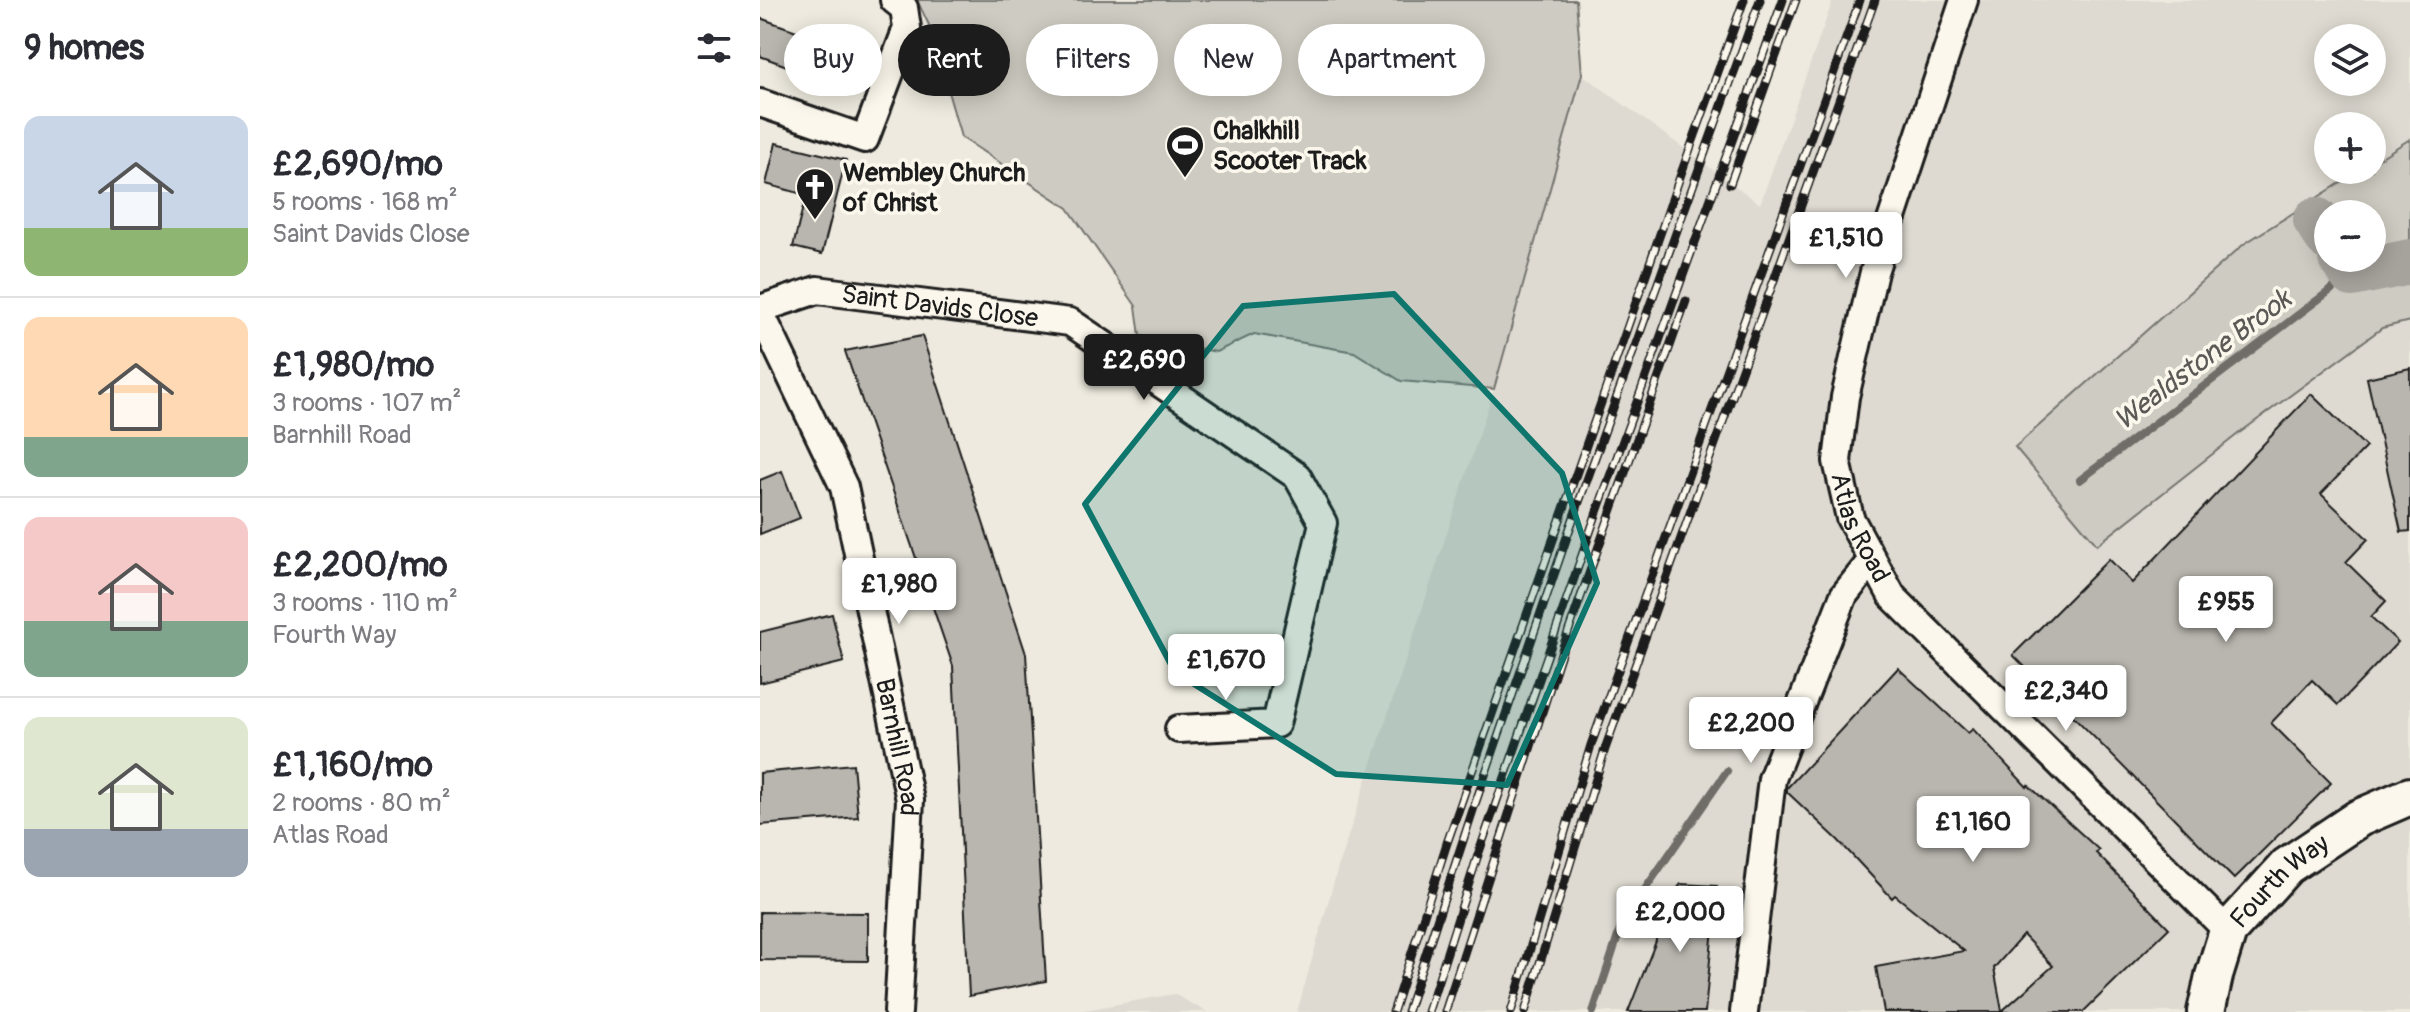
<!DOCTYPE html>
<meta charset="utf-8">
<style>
:root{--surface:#fff;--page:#f7f7f7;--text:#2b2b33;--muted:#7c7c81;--line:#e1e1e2;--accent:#1c1c1c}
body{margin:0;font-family:Pangolin,sans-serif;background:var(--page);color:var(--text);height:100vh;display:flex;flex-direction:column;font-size:30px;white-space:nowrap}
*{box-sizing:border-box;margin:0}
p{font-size:26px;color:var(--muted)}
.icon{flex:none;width:44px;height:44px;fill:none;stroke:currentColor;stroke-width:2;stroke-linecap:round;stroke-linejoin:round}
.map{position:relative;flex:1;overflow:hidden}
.drawer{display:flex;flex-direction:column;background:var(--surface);width:760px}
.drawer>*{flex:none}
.guide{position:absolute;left:24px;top:24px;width:760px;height:72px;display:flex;gap:16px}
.tools{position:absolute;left:1554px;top:24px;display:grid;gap:16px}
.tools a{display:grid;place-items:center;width:72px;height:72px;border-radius:50%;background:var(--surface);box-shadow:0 4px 20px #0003;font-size:40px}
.price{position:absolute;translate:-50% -68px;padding:0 18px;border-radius:8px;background:#fff;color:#222;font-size:26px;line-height:52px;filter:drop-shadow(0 2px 4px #0008)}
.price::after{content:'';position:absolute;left:50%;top:48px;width:24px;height:18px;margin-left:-12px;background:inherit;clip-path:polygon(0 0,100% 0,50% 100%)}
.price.active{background:var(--accent);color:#fff}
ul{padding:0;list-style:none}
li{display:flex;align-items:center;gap:24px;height:200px;padding:0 24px}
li+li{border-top:2px solid var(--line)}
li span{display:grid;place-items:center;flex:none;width:224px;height:160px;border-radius:16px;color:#555}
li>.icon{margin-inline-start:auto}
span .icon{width:96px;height:96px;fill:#fffc;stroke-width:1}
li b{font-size:34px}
h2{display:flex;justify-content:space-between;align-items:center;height:96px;padding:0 24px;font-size:34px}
.chip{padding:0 28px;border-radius:36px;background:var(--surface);box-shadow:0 4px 20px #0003;font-size:28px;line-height:72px}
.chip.active{background:var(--accent);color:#fff}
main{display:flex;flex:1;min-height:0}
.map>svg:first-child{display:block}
.built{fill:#dedad1;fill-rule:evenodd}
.green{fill:#ceccc2;stroke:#75746f;stroke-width:2;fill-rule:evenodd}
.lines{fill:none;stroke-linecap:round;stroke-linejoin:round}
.stream{stroke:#6f6d69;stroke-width:8}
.river{stroke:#a6a39d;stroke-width:46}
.building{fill:#b9b6af;stroke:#1c1c1c;stroke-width:2;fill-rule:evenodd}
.minor-casing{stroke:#1c1c1c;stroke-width:32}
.secondary-casing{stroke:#1c1c1c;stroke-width:42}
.minor{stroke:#fbf7ec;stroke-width:26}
.secondary{stroke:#fbf7ec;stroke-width:36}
.rail-casing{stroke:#1c1c1c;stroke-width:9}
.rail{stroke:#fbf7ec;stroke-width:6;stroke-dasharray:18;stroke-linecap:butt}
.marked{fill:#0f766e;fill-opacity:0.2;stroke:#0f766e;stroke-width:6;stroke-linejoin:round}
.labels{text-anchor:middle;stroke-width:7;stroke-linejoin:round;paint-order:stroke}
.poi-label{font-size:26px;font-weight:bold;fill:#1c1c1c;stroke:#fbf7ec;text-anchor:start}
.street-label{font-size:26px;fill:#1c1c1c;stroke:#fbf7ec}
.water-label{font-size:28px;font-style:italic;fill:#5a5956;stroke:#fbf7ec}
</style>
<main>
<section class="drawer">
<h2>9 homes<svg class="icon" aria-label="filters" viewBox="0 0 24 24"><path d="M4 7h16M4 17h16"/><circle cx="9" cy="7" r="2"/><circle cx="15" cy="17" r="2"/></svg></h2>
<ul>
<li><span style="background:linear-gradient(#c9d6e8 70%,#8fb573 0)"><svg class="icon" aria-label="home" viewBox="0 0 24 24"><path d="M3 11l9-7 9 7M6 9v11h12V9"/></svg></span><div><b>£2,690/mo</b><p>5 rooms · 168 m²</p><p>Saint Davids Close</p></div></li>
<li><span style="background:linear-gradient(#ffd9b3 75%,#7fa58c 0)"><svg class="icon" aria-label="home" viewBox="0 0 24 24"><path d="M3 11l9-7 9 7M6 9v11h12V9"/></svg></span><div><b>£1,980/mo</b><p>3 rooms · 107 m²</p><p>Barnhill Road</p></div></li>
<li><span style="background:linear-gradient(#f6c9c9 65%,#7fa58c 0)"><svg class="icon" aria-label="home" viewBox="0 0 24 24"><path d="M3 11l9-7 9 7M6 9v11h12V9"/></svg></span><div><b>£2,200/mo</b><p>3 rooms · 110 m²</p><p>Fourth Way</p></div></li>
<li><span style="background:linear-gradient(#dfe7d0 70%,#9aa5b1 0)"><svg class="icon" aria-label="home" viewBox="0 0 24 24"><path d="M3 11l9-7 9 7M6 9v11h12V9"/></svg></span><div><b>£1,160/mo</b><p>2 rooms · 80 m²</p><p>Atlas Road</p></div></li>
</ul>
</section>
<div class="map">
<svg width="1650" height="1012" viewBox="0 0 1650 1012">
<rect width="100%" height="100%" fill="#eeeadf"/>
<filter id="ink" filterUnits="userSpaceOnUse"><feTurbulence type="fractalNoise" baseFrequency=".0125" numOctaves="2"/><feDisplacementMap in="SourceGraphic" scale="16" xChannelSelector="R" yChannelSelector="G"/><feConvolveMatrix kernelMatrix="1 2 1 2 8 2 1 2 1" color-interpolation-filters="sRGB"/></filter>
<g filter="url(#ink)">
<path class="built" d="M 1073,0 L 1650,0 L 1650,139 L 1612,163 L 1612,126 L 1568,126 L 1568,170 L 1601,170 L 1484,244 L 1337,545 L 1478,434 L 1622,328 L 1650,321 L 1650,1012 L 537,1012 L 579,864 L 734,389 L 822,74 L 1000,204 ZM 1568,38 L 1612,38 L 1612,82 L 1568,82 Z
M 414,994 L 447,1012 L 314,1012 Z"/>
<path class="green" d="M 157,0 L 816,0 L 822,74 L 734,389 L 641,381 L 594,352 L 494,334 L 456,352 L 380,336 L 376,306 L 308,208 L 201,137 L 169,25 Z
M 1650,139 L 1650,321 L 1622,328 L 1478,434 L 1337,545 L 1255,447 L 1484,244 L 1601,170 L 1612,170 L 1612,163 ZM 1568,214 L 1612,214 L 1612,258 L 1568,258 Z"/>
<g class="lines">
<path class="stream" d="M 1320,480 L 1592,274
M 833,1012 L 863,921 L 967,771"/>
<path class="river" d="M 1556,220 L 1568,238
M 1581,258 L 1592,274 L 1650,262"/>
</g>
<path class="building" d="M 0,18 L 107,56 L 94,91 L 0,56 Z
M 16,143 L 86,160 L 62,254 L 33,247 L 46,195 L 6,184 Z
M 162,336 L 266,654 L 286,981 L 209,996 L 193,666 L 85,351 Z
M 1650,368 L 1650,531 L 1641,532 L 1607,378 Z
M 1551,394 L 1606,447 L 1561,494 L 1608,539 L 1586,562 L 1626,601 L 1611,617 L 1638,642 L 1578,705 L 1552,680 L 1511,723 L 1571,783 L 1474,879 L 1253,655 L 1349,559 L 1372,583 Z
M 22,471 L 40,518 L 0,534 L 0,480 Z
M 72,614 L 84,662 L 0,683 L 0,632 Z
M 1138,668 L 1208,733 L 1213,729 L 1267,787 L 1268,785 L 1339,850 L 1336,853 L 1409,928 L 1323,1012 L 1124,1012 L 1116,967 L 1204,951 L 1135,895 L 1132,898 L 1078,840 L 1027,792 L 1027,788 ZM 1263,935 L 1293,966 L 1242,1011 L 1234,968 Z
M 93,764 L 98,817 L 0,825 L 0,773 Z
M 921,884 L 957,886 L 945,1012 L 868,1012 L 896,941 L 895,916 Z
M 0,912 L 108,913 L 108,961 L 0,960 Z"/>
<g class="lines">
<defs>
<g id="minor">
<path id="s1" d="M 1204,0 L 1114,272 L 1085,397 L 1077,461 L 1090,518 L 1132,596 L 1468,931"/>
<path d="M 0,103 L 105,139 L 147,28 L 144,8 L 134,0"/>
<path id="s2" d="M 0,309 L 57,290 L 310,322 L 537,476 L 563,523 L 516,724 L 419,729"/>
<path id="s3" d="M 0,312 L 84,487 L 150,800 L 138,1012"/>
<path d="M 984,1012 L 1012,779 L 1084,595 L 1112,560"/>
</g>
<g id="secondary">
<path id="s4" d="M 1446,1012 L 1454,976 L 1468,931 L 1527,866 L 1599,818 L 1650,796"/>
</g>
</defs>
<use href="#minor" class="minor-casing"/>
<use href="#secondary" class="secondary-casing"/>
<use href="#minor" class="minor"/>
<use href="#secondary" class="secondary"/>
<defs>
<path id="rail" d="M 970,184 L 1036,0
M 633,1012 L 687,843 L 922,171 L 984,0
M 647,1012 L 714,807 L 819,502 L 1000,0
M 668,1012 L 717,858 L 837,512 L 1023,0
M 685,1012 L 803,647 L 926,301
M 751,1012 L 831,745 L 1100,0
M 765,1012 L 845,749 L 1115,0"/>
</defs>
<use href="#rail" class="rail-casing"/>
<use href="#rail" class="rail"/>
</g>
</g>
<path class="marked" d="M 634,294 L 802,473 L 837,583 L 747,785 L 576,774 L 415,672 L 325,504 L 483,306 Z"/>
<defs>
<symbol id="stadium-pin" viewBox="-11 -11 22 30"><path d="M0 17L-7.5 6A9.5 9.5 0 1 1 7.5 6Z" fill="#1c1c1c" stroke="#fbf7ec"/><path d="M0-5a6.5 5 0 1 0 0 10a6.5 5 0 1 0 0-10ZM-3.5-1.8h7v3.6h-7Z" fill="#fff"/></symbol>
<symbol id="church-pin" viewBox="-11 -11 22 30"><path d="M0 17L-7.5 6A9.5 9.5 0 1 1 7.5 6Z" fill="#1c1c1c" stroke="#fbf7ec"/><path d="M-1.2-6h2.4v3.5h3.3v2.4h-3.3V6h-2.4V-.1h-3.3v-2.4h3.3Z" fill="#fff"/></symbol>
</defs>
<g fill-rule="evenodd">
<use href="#stadium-pin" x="403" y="123" width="44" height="60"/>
<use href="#church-pin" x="33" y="165" width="44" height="60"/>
</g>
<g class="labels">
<g class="poi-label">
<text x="453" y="139">Chalkhill<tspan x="453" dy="30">Scooter Track</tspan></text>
<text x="83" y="181">Wembley Church<tspan x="83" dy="30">of Christ</tspan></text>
</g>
<g class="street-label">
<text dy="9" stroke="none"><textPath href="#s2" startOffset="184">Saint Davids Close</textPath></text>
<text dy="9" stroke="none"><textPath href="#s1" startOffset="550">Atlas Road</textPath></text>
<text dy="9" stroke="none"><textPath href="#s3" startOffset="460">Barnhill Road</textPath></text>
<text dy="9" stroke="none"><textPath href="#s4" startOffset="156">Fourth Way</textPath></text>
</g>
<g class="water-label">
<text transform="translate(1442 359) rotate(-37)" y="10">Wealdstone Brook</text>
</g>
</g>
</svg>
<div class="tools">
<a><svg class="icon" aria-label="layers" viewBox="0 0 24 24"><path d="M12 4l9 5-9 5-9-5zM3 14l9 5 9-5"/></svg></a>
<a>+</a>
<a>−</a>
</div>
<b class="price" style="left:1086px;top:280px">£1,510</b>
<b class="price active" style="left:384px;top:402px">£2,690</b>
<b class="price" style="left:139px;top:626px">£1,980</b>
<b class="price" style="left:1466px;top:644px">£955</b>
<b class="price" style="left:466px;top:702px">£1,670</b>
<b class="price" style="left:1306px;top:733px">£2,340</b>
<b class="price" style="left:991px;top:765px">£2,200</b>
<b class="price" style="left:1213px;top:864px">£1,160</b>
<b class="price" style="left:920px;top:954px">£2,000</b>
<div class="guide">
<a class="chip">Buy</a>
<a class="chip active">Rent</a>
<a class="chip">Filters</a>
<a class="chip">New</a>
<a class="chip">Apartment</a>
</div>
</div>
</main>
